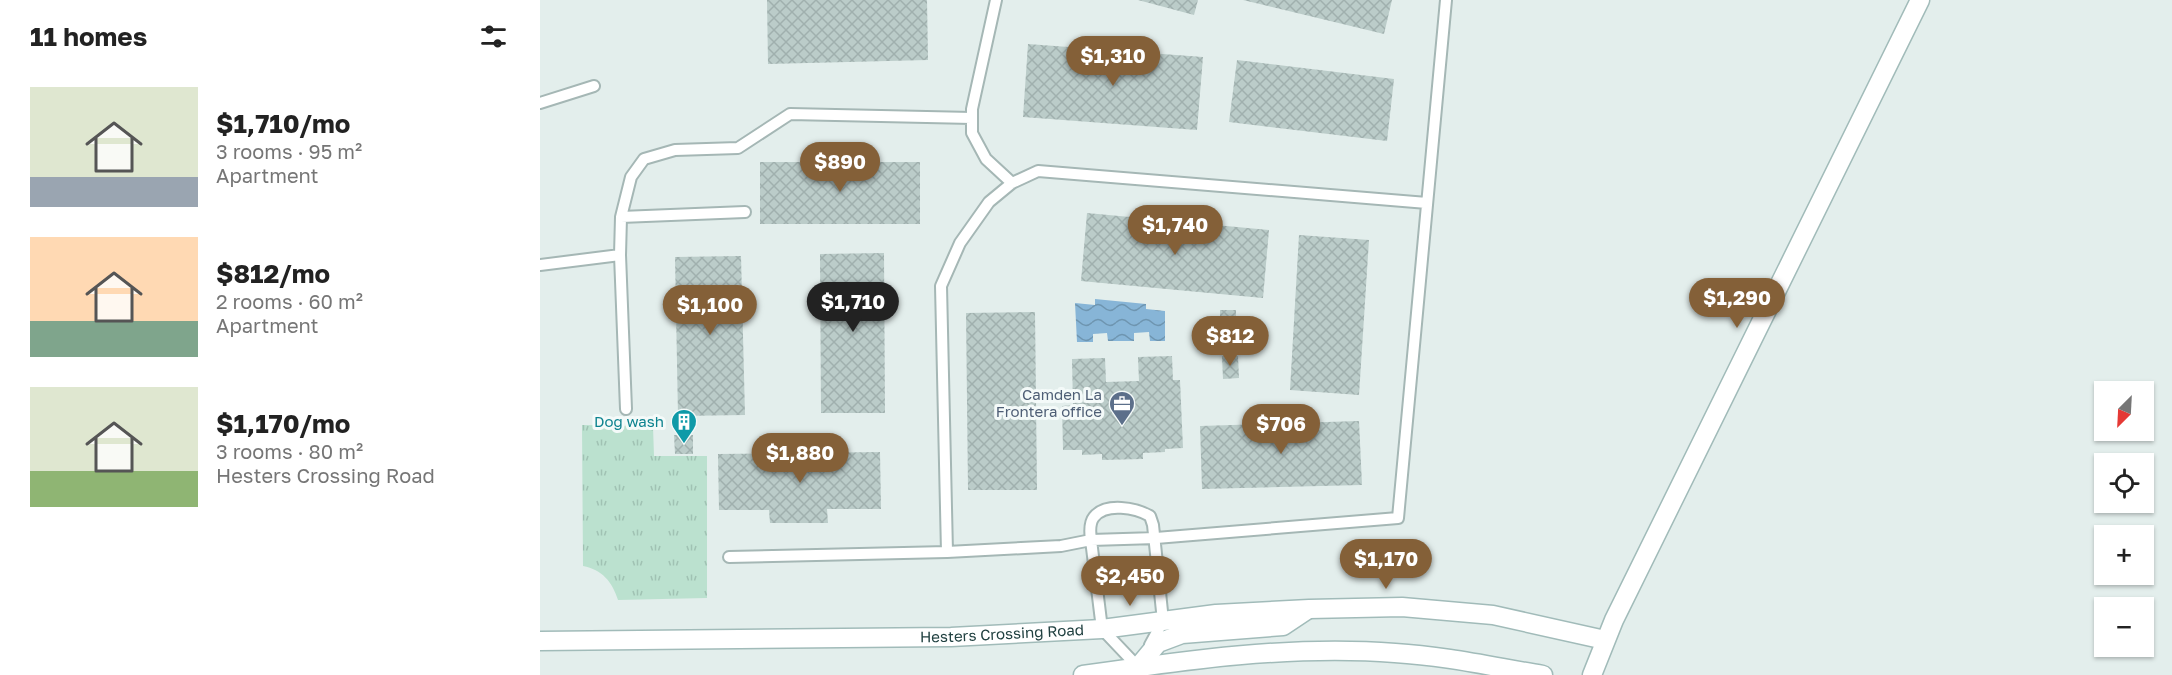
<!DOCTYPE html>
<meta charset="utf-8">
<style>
:root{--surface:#fff;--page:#f2f2f2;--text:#222;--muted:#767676;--accent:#846038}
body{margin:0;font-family:"Golos Text",sans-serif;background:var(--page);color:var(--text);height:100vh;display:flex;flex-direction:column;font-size:22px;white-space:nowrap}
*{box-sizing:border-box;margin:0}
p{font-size:20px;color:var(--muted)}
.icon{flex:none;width:33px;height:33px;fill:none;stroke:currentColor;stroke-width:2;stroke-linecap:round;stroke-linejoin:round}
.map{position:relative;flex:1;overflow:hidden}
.sheet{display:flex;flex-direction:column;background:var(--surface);width:540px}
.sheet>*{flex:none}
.needle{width:39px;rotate:204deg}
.buttons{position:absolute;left:1554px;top:381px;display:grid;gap:12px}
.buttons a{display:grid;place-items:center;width:60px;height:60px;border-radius:0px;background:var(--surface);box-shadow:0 2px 4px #0004;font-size:30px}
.price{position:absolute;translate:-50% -51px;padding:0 14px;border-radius:21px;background:var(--accent);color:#fff;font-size:20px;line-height:39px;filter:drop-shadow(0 2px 3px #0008)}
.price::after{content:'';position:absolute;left:50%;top:36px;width:18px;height:14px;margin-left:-9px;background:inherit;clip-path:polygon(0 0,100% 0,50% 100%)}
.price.current{background:#222;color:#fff}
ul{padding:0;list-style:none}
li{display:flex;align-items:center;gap:18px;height:150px;padding:0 30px}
li span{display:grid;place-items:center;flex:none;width:168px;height:120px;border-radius:0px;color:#555}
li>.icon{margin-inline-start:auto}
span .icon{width:72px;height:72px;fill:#fffc;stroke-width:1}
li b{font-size:26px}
h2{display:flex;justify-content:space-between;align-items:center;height:72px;padding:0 30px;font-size:26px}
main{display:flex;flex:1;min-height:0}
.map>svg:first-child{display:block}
.park{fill:url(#park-tufts)}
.water{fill:url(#water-waves)}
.building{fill:url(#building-cross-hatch)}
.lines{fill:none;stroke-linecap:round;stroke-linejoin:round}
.lane-casing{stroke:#a5b7b5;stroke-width:14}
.secondary-casing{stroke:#a1bbb9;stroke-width:21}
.lane{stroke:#fff;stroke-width:10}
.secondary{stroke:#fff;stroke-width:18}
.labels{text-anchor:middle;stroke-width:6;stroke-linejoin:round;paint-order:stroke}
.service-label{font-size:15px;fill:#4e5e75;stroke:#f4faf9;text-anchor:end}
.culture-label{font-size:15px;fill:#0d838f;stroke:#f4faf9;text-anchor:end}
.street-label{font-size:15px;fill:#214141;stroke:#f4faf9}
</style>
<main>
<section class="sheet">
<h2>11 homes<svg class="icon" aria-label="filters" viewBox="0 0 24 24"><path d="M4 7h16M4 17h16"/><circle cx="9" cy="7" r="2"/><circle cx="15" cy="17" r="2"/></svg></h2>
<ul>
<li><span style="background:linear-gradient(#dfe7d0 75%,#9aa5b1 0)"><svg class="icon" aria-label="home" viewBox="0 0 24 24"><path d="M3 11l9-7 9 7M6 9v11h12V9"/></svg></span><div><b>$1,710/mo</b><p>3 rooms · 95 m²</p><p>Apartment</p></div></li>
<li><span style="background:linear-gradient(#ffd9b3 70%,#7fa58c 0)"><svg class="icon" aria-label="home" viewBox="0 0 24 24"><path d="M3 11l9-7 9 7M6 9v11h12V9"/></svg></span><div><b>$812/mo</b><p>2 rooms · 60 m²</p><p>Apartment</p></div></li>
<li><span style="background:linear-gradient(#dfe7d0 70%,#8fb573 0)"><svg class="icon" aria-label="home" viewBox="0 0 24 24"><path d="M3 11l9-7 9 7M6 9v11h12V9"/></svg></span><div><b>$1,170/mo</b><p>3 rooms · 80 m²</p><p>Hesters Crossing Road</p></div></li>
</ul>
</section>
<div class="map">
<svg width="1632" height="675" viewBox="0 0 1632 675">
<defs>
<pattern id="park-tufts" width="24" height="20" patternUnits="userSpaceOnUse" patternTransform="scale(1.5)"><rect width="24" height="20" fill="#bbe1cf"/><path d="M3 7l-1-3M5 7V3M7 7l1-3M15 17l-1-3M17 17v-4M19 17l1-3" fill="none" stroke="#a0c2b3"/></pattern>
<pattern id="water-waves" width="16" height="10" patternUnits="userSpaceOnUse" patternTransform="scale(1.5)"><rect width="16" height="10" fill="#87b5d7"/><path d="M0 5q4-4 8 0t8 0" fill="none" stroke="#6e95b0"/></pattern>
<pattern id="building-cross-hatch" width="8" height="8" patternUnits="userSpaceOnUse" patternTransform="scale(1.5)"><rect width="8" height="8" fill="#bbccc9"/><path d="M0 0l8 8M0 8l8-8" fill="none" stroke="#a0b0ae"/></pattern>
</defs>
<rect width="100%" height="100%" fill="#e3eeec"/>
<path class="park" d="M 42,425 L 113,426 L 114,456 L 167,456 L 167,598 L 78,600 C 72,581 62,570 43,566 Z"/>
<path class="water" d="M 555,299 L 606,304 L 606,309 L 625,311 L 625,341 L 610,341 L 609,332 L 594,333 L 594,341 L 568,341 L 567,333 L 553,334 L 553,342 L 537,342 L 535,303 L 555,305 Z"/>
<path class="building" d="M 227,0 L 387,0 L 388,60 L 228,64 Z
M 598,0 L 658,0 L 654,15 Z
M 703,0 L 852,0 L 844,34 Z
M 488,44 L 663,57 L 657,130 L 483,117 Z
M 697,60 L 854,79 L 847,141 L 689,122 Z
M 220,162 L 380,162 L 380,224 L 220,224 Z
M 547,213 L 729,230 L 723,298 L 541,281 Z
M 759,235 L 829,240 L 819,395 L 750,390 Z
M 344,253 L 345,413 L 281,413 L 280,254 Z
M 201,256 L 205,415 L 138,416 L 135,257 Z
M 680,310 L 696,310 L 696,333 L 680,333 Z
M 495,312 L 497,490 L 428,490 L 426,313 Z
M 632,356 L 633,380 L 640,380 L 643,448 L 625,449 L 625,452 L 603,453 L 603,459 L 562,460 L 562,454 L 542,455 L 542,450 L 523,450 L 522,406 L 533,405 L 532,359 L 565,358 L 566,382 L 599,381 L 598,357 Z
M 682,356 L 698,356 L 699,378 L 683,379 Z
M 819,421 L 822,485 L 662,489 L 660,426 Z
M 134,435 L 153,435 L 153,454 L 135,454 Z
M 340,452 L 341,509 L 287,509 L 288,523 L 230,523 L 229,510 L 179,510 L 178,454 Z"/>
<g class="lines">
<defs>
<path id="lane" d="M 456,0 L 432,109 L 432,133 L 446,159 L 472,183
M 0,103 L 54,86
M 81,217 L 205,212
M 0,265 L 80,255
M 86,409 L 80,255 L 81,217 L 91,177 L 104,159 L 135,150 L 198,148 L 250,114 L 432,118
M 407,552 L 521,546 L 551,540 C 550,533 549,523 554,517 C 566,502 596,508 610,516 L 613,525 L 623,621 L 610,645
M 189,557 L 407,552 L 401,286 L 420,243 L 449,202 L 472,183 L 498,171 L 887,203
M 599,664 L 598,667 L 562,629 L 551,540 L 616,538 L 858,518 L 906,0"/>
<g id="secondary">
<path id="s1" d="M 0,641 L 411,637 L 562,629 L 676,614 L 769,609 L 862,607 L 953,615 L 1065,640"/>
<path d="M 598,667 L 618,643 L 642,634 L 743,626 L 767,610"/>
<path d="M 543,675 C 646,660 750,645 855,653 C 905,656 954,667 1003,675"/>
<path d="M 1052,675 L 1074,620 L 1380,0"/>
</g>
</defs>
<use href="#lane" class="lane-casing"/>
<use href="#secondary" class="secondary-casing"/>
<use href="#lane" class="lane"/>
<use href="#secondary" class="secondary"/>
</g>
<defs>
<symbol id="office-pin" viewBox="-11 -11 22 30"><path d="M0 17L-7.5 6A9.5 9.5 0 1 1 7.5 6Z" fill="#5c6f8a" stroke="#f4faf9"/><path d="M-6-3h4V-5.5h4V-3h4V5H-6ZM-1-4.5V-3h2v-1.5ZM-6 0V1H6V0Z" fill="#fff"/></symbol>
<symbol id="building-pin" viewBox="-11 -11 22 30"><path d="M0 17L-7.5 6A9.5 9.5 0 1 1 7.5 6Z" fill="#0f9aa8" stroke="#f4faf9"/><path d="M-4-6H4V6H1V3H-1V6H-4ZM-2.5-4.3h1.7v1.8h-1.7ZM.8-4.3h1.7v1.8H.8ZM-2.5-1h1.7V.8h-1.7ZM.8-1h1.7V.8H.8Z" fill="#fff"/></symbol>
</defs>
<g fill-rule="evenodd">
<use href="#office-pin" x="567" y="389" width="30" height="40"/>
<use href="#building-pin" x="129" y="407" width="30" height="40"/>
</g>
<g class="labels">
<g class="service-label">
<text x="562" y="400">Camden La<tspan x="562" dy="17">Frontera office</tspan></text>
</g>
<g class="culture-label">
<text x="124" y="427">Dog wash</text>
</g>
<g class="street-label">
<text dy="5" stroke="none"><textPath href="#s1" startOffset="462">Hesters Crossing Road</textPath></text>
</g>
</g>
</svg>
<div class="buttons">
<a><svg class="needle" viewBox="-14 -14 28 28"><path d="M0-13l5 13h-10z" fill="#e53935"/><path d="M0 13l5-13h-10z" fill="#767676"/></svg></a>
<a><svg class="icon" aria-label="locate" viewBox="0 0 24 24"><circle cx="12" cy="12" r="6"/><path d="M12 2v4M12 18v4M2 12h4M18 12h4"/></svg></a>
<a>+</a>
<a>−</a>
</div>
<b class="price" style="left:573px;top:87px">$1,310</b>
<b class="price" style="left:300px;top:193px">$890</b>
<b class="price" style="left:635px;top:256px">$1,740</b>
<b class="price" style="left:1197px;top:329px">$1,290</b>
<b class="price current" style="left:313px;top:333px">$1,710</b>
<b class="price" style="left:170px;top:336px">$1,100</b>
<b class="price" style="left:690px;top:367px">$812</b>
<b class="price" style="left:741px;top:455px">$706</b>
<b class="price" style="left:260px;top:484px">$1,880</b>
<b class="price" style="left:846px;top:590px">$1,170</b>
<b class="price" style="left:590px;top:607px">$2,450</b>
</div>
</main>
